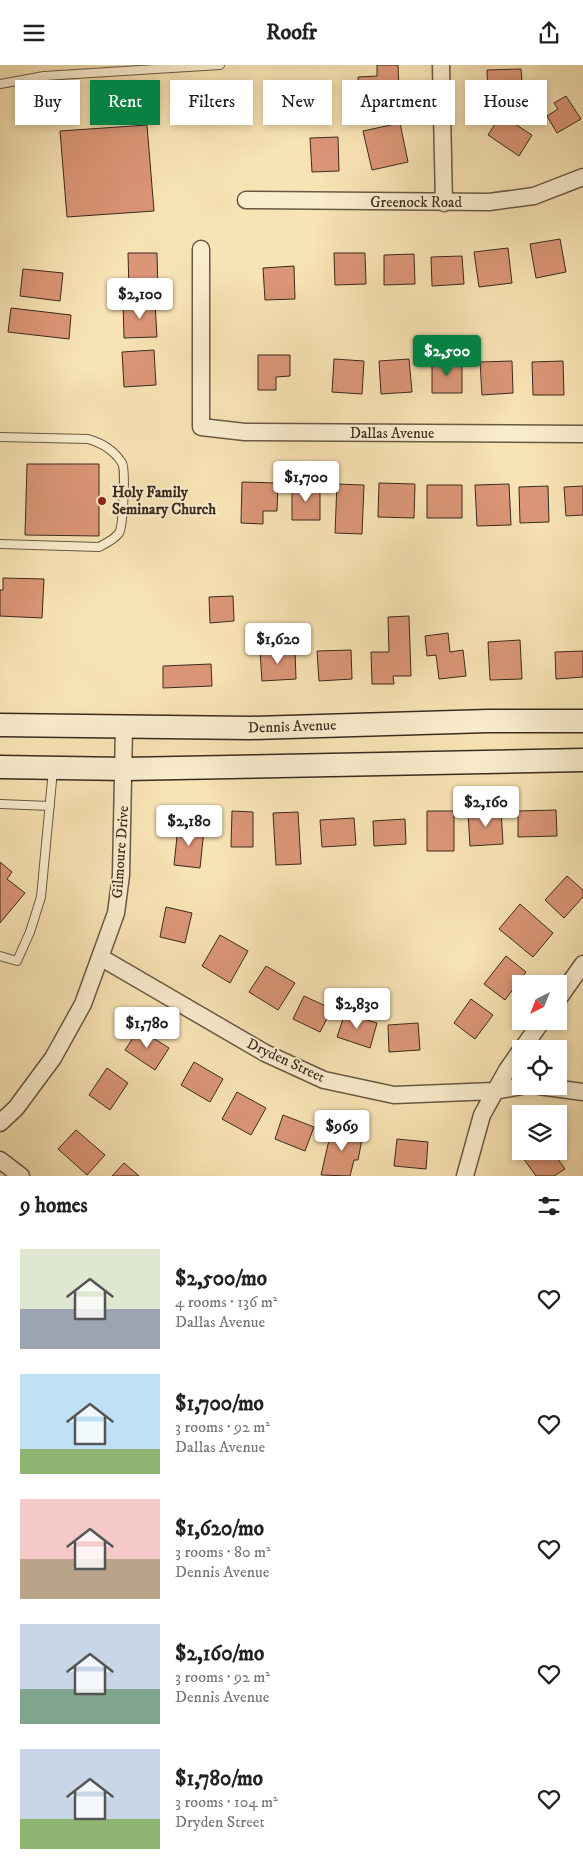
<!DOCTYPE html>
<meta charset="utf-8">
<style>
:root{--surface:#fff;--page:#f2f2f2;--text:#222;--muted:#767676;--accent:#0b8043}
body{margin:0;font-family:"IM FELL DW Pica",serif;background:var(--page);color:var(--text);height:100vh;display:flex;flex-direction:column;font-size:19px;white-space:nowrap}
*{box-sizing:border-box;margin:0}
p{font-size:16px;color:var(--muted)}
.icon{flex:none;width:28px;height:28px;fill:none;stroke:currentColor;stroke-width:2;stroke-linecap:round;stroke-linejoin:round}
.map{position:relative;height:1111px;overflow:hidden}
.sheet{display:flex;flex-direction:column;background:var(--surface);flex:1}
.sheet>*{flex:none}
.top-card{position:absolute;left:15px;top:15px;width:554px;height:45px;display:flex;gap:10px}
.needle{width:32px;rotate:222deg}
.tools{position:absolute;left:512px;top:910px;display:grid;gap:10px}
.tools a{display:grid;place-items:center;width:55px;height:55px;border-radius:0px;background:var(--surface);box-shadow:0 2px 8px #0003;font-size:25px}
.price{position:absolute;translate:-50% -42px;padding:0 11px;border-radius:5px;background:#fff;color:#222;font-size:16px;line-height:32px;filter:drop-shadow(0 1px 2px #0008)}
.price::after{content:'';position:absolute;left:50%;top:30px;width:15px;height:11px;margin-left:-8px;background:inherit;clip-path:polygon(0 0,100% 0,50% 100%)}
.price.active{background:var(--accent);color:#fff}
ul{padding:0;list-style:none}
li{display:flex;align-items:center;gap:15px;height:125px;padding:0 20px}
li span{display:grid;place-items:center;flex:none;width:140px;height:100px;border-radius:0px;color:#555}
li>.icon{margin-inline-start:auto}
span .icon{width:60px;height:60px;fill:#fffc;stroke-width:1}
li b{font-size:21px}
h2{display:flex;justify-content:space-between;align-items:center;height:60px;padding:0 20px;font-size:21px}
.pill{padding:0 18px;border-radius:0px;background:var(--surface);box-shadow:0 2px 8px #0003;font-size:18px;line-height:45px}
.pill.active{background:var(--accent);color:#fff}
header{display:flex;justify-content:space-between;align-items:center;height:65px;padding:0 20px;background:var(--surface);font-size:22px;font-weight:700}
.map>svg:first-child{display:block}
.building{fill:#db9677;stroke:#392b1e}
.lines{fill:none;stroke-linecap:round;stroke-linejoin:round}
.lane-casing{stroke:#695944;stroke-width:10}
.street-casing{stroke:#695944;stroke-width:19}
.secondary-casing{stroke:#392b1e;stroke-width:25}
.lane{stroke:#faedce;stroke-width:8}
.street{stroke:#faedce;stroke-width:16}
.secondary{stroke:#faedce;stroke-width:22}
.poi-dot{fill:#8f2418;stroke:#faedce;stroke-width:2}
.labels{text-anchor:middle;stroke-width:4;stroke-linejoin:round;paint-order:stroke}
.street-label{font-size:15px;fill:#392b1e;stroke:#faedce}
.poi-label{font-size:15px;font-weight:bold;fill:#392b1e;stroke:#faedce;text-anchor:start}
</style>
<header><svg class="icon" aria-label="menu" viewBox="0 0 24 24"><path d="M4 6h16M4 12h16M4 18h16"/></svg>Roofr<svg class="icon" aria-label="share" viewBox="0 0 24 24"><path d="M12 15V3M7 8l5-5 5 5M5 13v7h14v-7"/></svg></header>
<div class="map">
<svg width="583" height="1111" viewBox="0 0 583 1111">
<rect width="100%" height="100%" fill="#f8e3b4"/>
<filter id="stains"><feTurbulence type="fractalNoise" baseFrequency=".004" numOctaves="4"/><feColorMatrix values="0 0 0 0 .2 0 0 0 0 .09 0 0 0 0 .02 0 0 0 .5 -.17"/></filter>
<radialGradient id="worn" r=".72"><stop offset=".6" stop-color="#630" stop-opacity="0"/><stop offset="1" stop-color="#630" stop-opacity=".3"/></radialGradient>
<path class="building" d="M 377,0 L 398,0 L 399,26 L 359,28 L 358,12 L 377,11 Z
M 521,4 L 522,16 L 511,17 L 512,30 L 488,31 L 487,5 Z
M 566,31 L 581,54 L 557,68 L 547,51 L 558,44 L 554,38 Z
M 501,50 L 532,70 L 519,91 L 488,70 Z
M 400,58 L 408,97 L 372,105 L 363,66 Z
M 147,60 L 154,146 L 67,152 L 60,66 Z
M 338,72 L 339,106 L 312,107 L 310,73 Z
M 560,174 L 566,207 L 536,213 L 530,179 Z
M 508,183 L 512,218 L 479,222 L 474,187 Z
M 128,188 L 157,188 L 158,225 L 129,226 Z
M 334,188 L 365,188 L 366,219 L 335,220 Z
M 414,189 L 415,219 L 384,220 L 384,190 Z
M 462,191 L 464,219 L 432,221 L 431,192 Z
M 294,201 L 295,234 L 265,235 L 263,203 Z
M 23,204 L 63,208 L 60,236 L 20,231 Z
M 155,237 L 157,272 L 124,273 L 123,238 Z
M 11,243 L 71,250 L 69,274 L 8,267 Z
M 154,285 L 156,320 L 124,322 L 122,287 Z
M 258,290 L 290,290 L 290,311 L 276,312 L 276,325 L 258,325 Z
M 334,294 L 364,296 L 362,329 L 332,327 Z
M 409,294 L 412,327 L 381,329 L 379,296 Z
M 432,295 L 462,295 L 462,328 L 432,328 Z
M 512,296 L 513,328 L 482,330 L 480,297 Z
M 563,296 L 564,330 L 533,330 L 532,297 Z
M 27,399 L 99,399 L 99,471 L 25,470 Z
M 242,417 L 278,418 L 277,446 L 263,446 L 263,459 L 241,458 Z
M 379,418 L 415,419 L 414,453 L 378,452 Z
M 337,419 L 364,420 L 362,469 L 335,468 Z
M 509,419 L 511,460 L 477,461 L 475,420 Z
M 292,420 L 320,420 L 320,455 L 292,455 Z
M 427,420 L 462,420 L 462,453 L 427,453 Z
M 548,421 L 549,457 L 520,458 L 519,422 Z
M 583,421 L 583,450 L 566,451 L 564,422 Z
M 3,513 L 44,514 L 42,553 L 0,551 L 0,525 L 3,525 Z
M 233,531 L 234,556 L 210,558 L 209,532 Z
M 409,551 L 411,611 L 393,611 L 394,619 L 372,619 L 371,587 L 389,587 L 388,552 Z
M 448,568 L 450,587 L 463,585 L 466,611 L 439,614 L 436,590 L 427,591 L 425,571 Z
M 520,575 L 522,614 L 490,615 L 488,577 Z
M 295,585 L 296,614 L 262,616 L 260,586 Z
M 351,585 L 352,614 L 319,616 L 317,586 Z
M 583,586 L 583,612 L 556,614 L 555,587 Z
M 211,599 L 212,621 L 163,623 L 163,601 Z
M 501,745 L 503,779 L 470,781 L 468,747 Z
M 556,745 L 557,771 L 518,772 L 518,746 Z
M 232,746 L 253,747 L 253,782 L 231,782 Z
M 427,746 L 454,746 L 454,786 L 427,786 Z
M 298,747 L 301,799 L 276,800 L 273,748 Z
M 354,753 L 356,780 L 322,782 L 320,755 Z
M 405,754 L 406,779 L 374,781 L 373,756 Z
M 178,762 L 204,765 L 200,803 L 174,800 Z
M 0,797 L 12,807 L 7,814 L 25,828 L 0,858 Z
M 567,811 L 583,825 L 583,832 L 564,853 L 545,835 Z
M 520,839 L 553,868 L 533,892 L 499,864 Z
M 166,842 L 192,848 L 185,878 L 160,872 Z
M 220,870 L 248,886 L 230,918 L 202,901 Z
M 506,891 L 526,907 L 505,935 L 484,919 Z
M 266,901 L 295,918 L 278,945 L 249,927 Z
M 304,931 L 332,944 L 320,967 L 293,954 Z
M 471,934 L 493,950 L 475,974 L 454,958 Z
M 345,948 L 377,958 L 370,983 L 337,972 Z
M 418,958 L 420,985 L 389,987 L 388,960 Z
M 139,964 L 169,983 L 155,1005 L 125,985 Z
M 194,997 L 223,1014 L 210,1037 L 181,1020 Z
M 107,1003 L 128,1018 L 110,1045 L 89,1030 Z
M 237,1027 L 266,1043 L 251,1070 L 222,1054 Z
M 283,1050 L 314,1062 L 305,1086 L 275,1074 Z
M 332,1062 L 363,1069 L 358,1095 L 354,1095 L 350,1111 L 321,1110 Z
M 76,1065 L 105,1090 L 87,1110 L 58,1084 Z
M 397,1074 L 428,1077 L 426,1104 L 394,1101 Z
M 521,1084 L 521,1086 L 552,1086 L 565,1104 L 554,1111 L 536,1111 L 518,1086 Z
M 124,1098 L 139,1111 L 112,1111 Z"/>
<g class="lines">
<defs>
<path id="lane" d="M 44,11 L 47,49
M 0,19 L 44,11 L 220,0
M 0,372 L 88,374 C 102,378 114,385 122,398 C 126,404 123,462 119,468 C 114,475 106,478 99,482 L 0,479
M 0,739 L 50,741
M 0,891 L 17,896 L 30,867 L 41,832 L 53,705"/>
<path id="street" d="M 441,0 L 444,138
M 246,135 L 489,137 L 534,131 L 583,112
M 201,184 L 201,362 L 245,367 L 583,369
M 100,892 L 265,988 L 324,1015 L 394,1030 L 494,1026 L 522,1021
M 559,933 L 583,899
M 522,984 L 542,956
M 539,1021 L 583,1027
M 0,1058 L 16,1043 L 53,993 L 83,939 L 116,848 L 121,810 L 124,663
M 0,1095 L 21,1111
M 465,1111 L 482,1050 L 507,1005 L 521,985"/>
<path id="secondary" d="M 0,660 L 250,663 L 488,656 L 583,656
M 0,702 L 125,704 L 583,695"/>
</defs>
<use href="#lane" class="lane-casing"/>
<use href="#street" class="street-casing"/>
<use href="#secondary" class="secondary-casing"/>
<use href="#lane" class="lane"/>
<use href="#street" class="street"/>
<use href="#secondary" class="secondary"/>
</g>
<circle class="poi-dot" cx="102" cy="436" r="5"/>
<g class="labels">
<g class="street-label">
<text x="416" y="142">Greenock Road</text>
<text x="392" y="373">Dallas Avenue</text>
<text transform="translate(292 661) rotate(-2)" y="5">Dennis Avenue</text>
<text transform="translate(120 787) rotate(-86)" y="5">Gilmoure Drive</text>
<text transform="translate(286 995) rotate(25)" y="5">Dryden Street</text>
</g>
<g class="poi-label">
<text x="112" y="432">Holy Family<tspan x="112" dy="17">Seminary Church</tspan></text>
</g>
</g>
<rect width="100%" height="100%" filter="url(#stains)"/>
<rect width="100%" height="100%" fill="url(#worn)"/>
</svg>
<div class="tools">
<a><svg class="needle" viewBox="-14 -14 28 28"><path d="M0-13l5 13h-10z" fill="#e53935"/><path d="M0 13l5-13h-10z" fill="#767676"/></svg></a>
<a><svg class="icon" aria-label="locate" viewBox="0 0 24 24"><circle cx="12" cy="12" r="6"/><path d="M12 2v4M12 18v4M2 12h4M18 12h4"/></svg></a>
<a><svg class="icon" aria-label="layers" viewBox="0 0 24 24"><path d="M12 4l9 5-9 5-9-5zM3 14l9 5 9-5"/></svg></a>
</div>
<b class="price" style="left:140px;top:255px">$2,100</b>
<b class="price active" style="left:447px;top:312px">$2,500</b>
<b class="price" style="left:306px;top:438px">$1,700</b>
<b class="price" style="left:278px;top:600px">$1,620</b>
<b class="price" style="left:486px;top:763px">$2,160</b>
<b class="price" style="left:189px;top:782px">$2,180</b>
<b class="price" style="left:357px;top:965px">$2,830</b>
<b class="price" style="left:147px;top:984px">$1,780</b>
<b class="price" style="left:342px;top:1087px">$969</b>
<div class="top-card">
<a class="pill">Buy</a>
<a class="pill active">Rent</a>
<a class="pill">Filters</a>
<a class="pill">New</a>
<a class="pill">Apartment</a>
<a class="pill">House</a>
</div>
</div>
<section class="sheet">
<h2>9 homes<svg class="icon" aria-label="filters" viewBox="0 0 24 24"><path d="M4 7h16M4 17h16"/><circle cx="9" cy="7" r="2"/><circle cx="15" cy="17" r="2"/></svg></h2>
<ul>
<li><span style="background:linear-gradient(#dfe7d0 60%,#9aa5b1 0)"><svg class="icon" aria-label="home" viewBox="0 0 24 24"><path d="M3 11l9-7 9 7M6 9v11h12V9"/></svg></span><div><b>$2,500/mo</b><p>4 rooms · 136 m²</p><p>Dallas Avenue</p></div><svg class="icon" aria-label="heart" viewBox="0 0 24 24"><path d="M12 20l-8-8c-3-5 5-10 8-4 3-6 11-1 8 4z"/></svg></li>
<li><span style="background:linear-gradient(#bfe0f5 75%,#8fb573 0)"><svg class="icon" aria-label="home" viewBox="0 0 24 24"><path d="M3 11l9-7 9 7M6 9v11h12V9"/></svg></span><div><b>$1,700/mo</b><p>3 rooms · 92 m²</p><p>Dallas Avenue</p></div><svg class="icon" aria-label="heart" viewBox="0 0 24 24"><path d="M12 20l-8-8c-3-5 5-10 8-4 3-6 11-1 8 4z"/></svg></li>
<li><span style="background:linear-gradient(#f6c9c9 60%,#b9a48a 0)"><svg class="icon" aria-label="home" viewBox="0 0 24 24"><path d="M3 11l9-7 9 7M6 9v11h12V9"/></svg></span><div><b>$1,620/mo</b><p>3 rooms · 80 m²</p><p>Dennis Avenue</p></div><svg class="icon" aria-label="heart" viewBox="0 0 24 24"><path d="M12 20l-8-8c-3-5 5-10 8-4 3-6 11-1 8 4z"/></svg></li>
<li><span style="background:linear-gradient(#c9d6e8 65%,#7fa58c 0)"><svg class="icon" aria-label="home" viewBox="0 0 24 24"><path d="M3 11l9-7 9 7M6 9v11h12V9"/></svg></span><div><b>$2,160/mo</b><p>3 rooms · 92 m²</p><p>Dennis Avenue</p></div><svg class="icon" aria-label="heart" viewBox="0 0 24 24"><path d="M12 20l-8-8c-3-5 5-10 8-4 3-6 11-1 8 4z"/></svg></li>
<li><span style="background:linear-gradient(#c9d6e8 70%,#8fb573 0)"><svg class="icon" aria-label="home" viewBox="0 0 24 24"><path d="M3 11l9-7 9 7M6 9v11h12V9"/></svg></span><div><b>$1,780/mo</b><p>3 rooms · 104 m²</p><p>Dryden Street</p></div><svg class="icon" aria-label="heart" viewBox="0 0 24 24"><path d="M12 20l-8-8c-3-5 5-10 8-4 3-6 11-1 8 4z"/></svg></li>
</ul>
</section>
